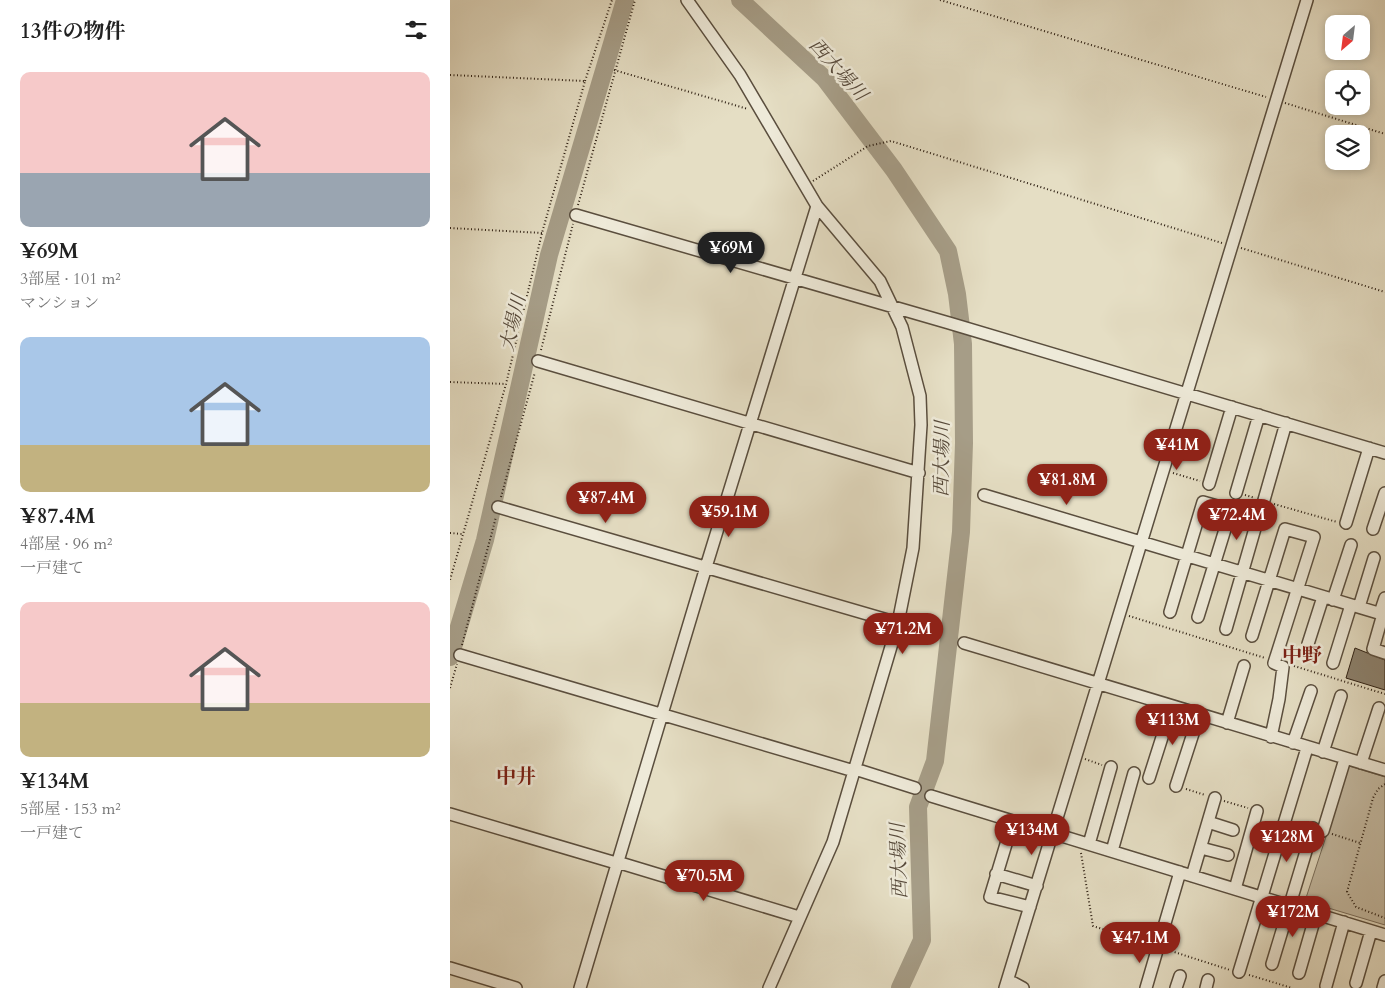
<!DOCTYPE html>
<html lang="ja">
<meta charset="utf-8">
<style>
:root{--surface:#fff;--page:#f6f6f6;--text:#222;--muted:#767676;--accent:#8f2418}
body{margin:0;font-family:Cardo,"Noto Serif JP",serif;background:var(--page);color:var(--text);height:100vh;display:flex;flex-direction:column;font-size:19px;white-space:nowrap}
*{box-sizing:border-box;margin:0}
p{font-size:16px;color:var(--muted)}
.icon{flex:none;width:28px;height:28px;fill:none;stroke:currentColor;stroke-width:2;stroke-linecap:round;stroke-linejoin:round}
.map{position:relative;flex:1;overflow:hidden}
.sheet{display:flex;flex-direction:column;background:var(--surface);width:450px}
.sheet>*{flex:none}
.needle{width:32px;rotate:208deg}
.buttons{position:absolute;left:875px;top:15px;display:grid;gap:10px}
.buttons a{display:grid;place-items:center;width:45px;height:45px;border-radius:10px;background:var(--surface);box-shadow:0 2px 8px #0003;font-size:25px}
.price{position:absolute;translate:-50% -42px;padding:0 11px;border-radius:18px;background:var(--accent);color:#fff;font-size:16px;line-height:32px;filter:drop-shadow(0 1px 2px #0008)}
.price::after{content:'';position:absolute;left:50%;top:30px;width:15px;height:11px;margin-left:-8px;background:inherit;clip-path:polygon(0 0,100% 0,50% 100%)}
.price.current{background:#222;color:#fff}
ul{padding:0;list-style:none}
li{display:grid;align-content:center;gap:10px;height:265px;padding:0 20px}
li span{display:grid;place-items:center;height:155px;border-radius:10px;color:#555}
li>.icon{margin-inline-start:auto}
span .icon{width:90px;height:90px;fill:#fffc;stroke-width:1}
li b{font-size:21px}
h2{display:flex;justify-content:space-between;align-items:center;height:60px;padding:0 20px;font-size:21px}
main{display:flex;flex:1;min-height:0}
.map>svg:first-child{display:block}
.green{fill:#c6bda6;stroke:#796e5c}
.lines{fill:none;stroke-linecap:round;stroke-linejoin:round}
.river{stroke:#a69d87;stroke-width:18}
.building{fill:#8c826f;stroke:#2c1e12}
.minor-casing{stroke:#5a4e3e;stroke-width:14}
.path{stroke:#2c1e12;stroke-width:2;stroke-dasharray:1 2.5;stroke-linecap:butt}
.minor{stroke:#eeead9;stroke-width:11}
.labels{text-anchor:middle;stroke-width:5;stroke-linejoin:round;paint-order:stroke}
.water-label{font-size:19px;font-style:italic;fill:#574a3b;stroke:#eeead9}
.quarter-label{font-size:20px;font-weight:bold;fill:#7a1f14;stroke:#eeead9}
</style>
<main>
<section class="sheet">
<h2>13件の物件<svg class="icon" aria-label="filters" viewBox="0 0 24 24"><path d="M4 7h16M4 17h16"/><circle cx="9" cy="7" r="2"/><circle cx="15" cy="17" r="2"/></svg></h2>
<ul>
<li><span style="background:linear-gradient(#f6c9c9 65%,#9aa5b1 0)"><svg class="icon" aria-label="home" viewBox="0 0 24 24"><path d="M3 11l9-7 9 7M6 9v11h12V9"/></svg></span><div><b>¥69M</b><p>3部屋 · 101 m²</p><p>マンション</p></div></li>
<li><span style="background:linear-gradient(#a9c7e8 70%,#c2b280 0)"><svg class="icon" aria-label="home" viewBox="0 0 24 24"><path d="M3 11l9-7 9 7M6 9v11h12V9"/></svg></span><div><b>¥87.4M</b><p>4部屋 · 96 m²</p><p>一戸建て</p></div></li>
<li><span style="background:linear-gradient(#f6c9c9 65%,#c2b280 0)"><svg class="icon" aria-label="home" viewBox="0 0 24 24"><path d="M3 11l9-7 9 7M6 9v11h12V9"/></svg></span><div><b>¥134M</b><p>5部屋 · 153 m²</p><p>一戸建て</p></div></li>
</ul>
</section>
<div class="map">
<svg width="935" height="988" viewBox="0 0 935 988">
<rect width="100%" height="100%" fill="#e5dec4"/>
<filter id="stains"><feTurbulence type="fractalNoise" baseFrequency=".004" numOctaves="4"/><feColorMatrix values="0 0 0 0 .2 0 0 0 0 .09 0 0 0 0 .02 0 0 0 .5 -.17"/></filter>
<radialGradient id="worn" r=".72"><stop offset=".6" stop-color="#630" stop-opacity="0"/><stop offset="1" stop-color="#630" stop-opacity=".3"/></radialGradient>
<path class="green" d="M 899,766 L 935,777 L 935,925 L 855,901 Z"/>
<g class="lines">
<path class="river" d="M 290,0 L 375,79 L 444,170 L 498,251 L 507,294 L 513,344 L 514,443 L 511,532 L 485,761 L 468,807 L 472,940 L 450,988
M 0,657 L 35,540 L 99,255 L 175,0"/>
</g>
<path class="building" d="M 905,648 L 935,660 L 935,690 L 896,678 Z"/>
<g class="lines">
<defs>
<path id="minor" d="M 237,0 L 290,75 L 367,206 L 430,281 L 452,327 L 470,396 L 471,425 L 463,548 L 448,623 L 383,842 L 319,988
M 126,215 L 499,323 L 935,453
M 88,361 L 469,473
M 759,484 L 782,407
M 786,493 L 809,415
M 534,495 L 935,615
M 814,500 L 836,423
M 48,507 L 448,623
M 896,523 L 919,448
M 923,529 L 935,493
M 883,600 L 901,545
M 909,607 L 924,558
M 720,612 L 753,502 L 781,510 L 748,617
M 930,613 L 935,598
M 933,614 L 923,649 L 935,653
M 776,629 L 808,518
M 802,636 L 835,529 L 864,537 L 824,663 L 833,667 L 829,699 L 821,737
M 514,643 L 935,770
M 858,644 L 873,597
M 10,655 L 404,771
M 883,663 L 901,605
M 777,723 L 794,666
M 843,743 L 861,691
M 873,752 L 891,696
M 911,763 L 929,708
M 405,769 L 465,788
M 699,778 L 722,706
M 726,786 L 749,715
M 481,796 L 935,935
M 0,814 L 166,863
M 563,821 L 540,897 L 580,907
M 758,822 L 783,830
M 873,831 L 895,759
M 639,844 L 661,767
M 751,848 L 778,855
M 662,851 L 684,773
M 167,862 L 349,917
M 546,874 L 587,886
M 742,876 L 765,798
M 785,889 L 807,811
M 822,964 L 863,828
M 0,968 L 66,988
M 789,972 L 857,748
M 849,973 L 866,914
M 558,980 L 573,988
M 906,983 L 921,931
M 876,986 L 894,922
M 130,988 L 256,567 L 367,206
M 555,988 L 857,0
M 696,988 L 730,872
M 726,988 L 730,976
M 756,988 L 758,980
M 933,988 L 935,981"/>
</defs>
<use href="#minor" class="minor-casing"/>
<path class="path" d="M 490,0 L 816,97
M 164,70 L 298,109
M 0,75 L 135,81 L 92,233 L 56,384 L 0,580
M 135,81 L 162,0
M 835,103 L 935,134
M 363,181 L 418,146 L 441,141 L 772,243
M 128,205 L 185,0
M 0,228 L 92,233
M 791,248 L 935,292
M 91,350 L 123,224
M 0,382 L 56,384
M 723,473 L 750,481
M 795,495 L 805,498
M 51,497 L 85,372
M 824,504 L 887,522
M 0,533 L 12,534
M 679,616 L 815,658
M 12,645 L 46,517
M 844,666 L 935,694
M 0,688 L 7,664
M 635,759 L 652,765
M 935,784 L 928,789 L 923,798 L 897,892 L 906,907 L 935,918
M 736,789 L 755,795
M 774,801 L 798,808
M 882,834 L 910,843
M 631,853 L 643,926 L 699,944
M 718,950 L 780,970
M 799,975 L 842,988"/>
<use href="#minor" class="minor"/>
</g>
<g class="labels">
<g class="water-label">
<text transform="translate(389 69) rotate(48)" y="7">西大場川</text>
<text transform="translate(62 323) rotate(-77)" y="7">大場川</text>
<text transform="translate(491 459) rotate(-89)" y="7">西大場川</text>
<text transform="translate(448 861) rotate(-92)" y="7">西大場川</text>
</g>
<g class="quarter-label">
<text x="852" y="662">中野</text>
<text x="66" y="783">中井</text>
</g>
</g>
<rect width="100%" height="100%" filter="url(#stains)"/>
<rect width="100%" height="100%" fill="url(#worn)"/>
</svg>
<div class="buttons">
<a><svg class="needle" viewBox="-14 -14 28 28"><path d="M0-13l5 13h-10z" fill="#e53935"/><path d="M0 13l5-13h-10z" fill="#767676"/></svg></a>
<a><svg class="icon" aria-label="locate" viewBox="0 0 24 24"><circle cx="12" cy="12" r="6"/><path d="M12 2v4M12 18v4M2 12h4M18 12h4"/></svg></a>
<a><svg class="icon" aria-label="layers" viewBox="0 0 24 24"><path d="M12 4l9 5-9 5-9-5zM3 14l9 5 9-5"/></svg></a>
</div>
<b class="price current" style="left:281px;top:274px">¥69M</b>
<b class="price" style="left:727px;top:471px">¥41M</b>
<b class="price" style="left:617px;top:506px">¥81.8M</b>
<b class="price" style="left:156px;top:524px">¥87.4M</b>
<b class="price" style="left:279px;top:538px">¥59.1M</b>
<b class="price" style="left:787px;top:541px">¥72.4M</b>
<b class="price" style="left:453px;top:655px">¥71.2M</b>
<b class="price" style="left:723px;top:746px">¥113M</b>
<b class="price" style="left:582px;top:856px">¥134M</b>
<b class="price" style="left:837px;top:863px">¥128M</b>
<b class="price" style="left:254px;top:902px">¥70.5M</b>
<b class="price" style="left:843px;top:938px">¥172M</b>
<b class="price" style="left:690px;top:964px">¥47.1M</b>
</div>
</main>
